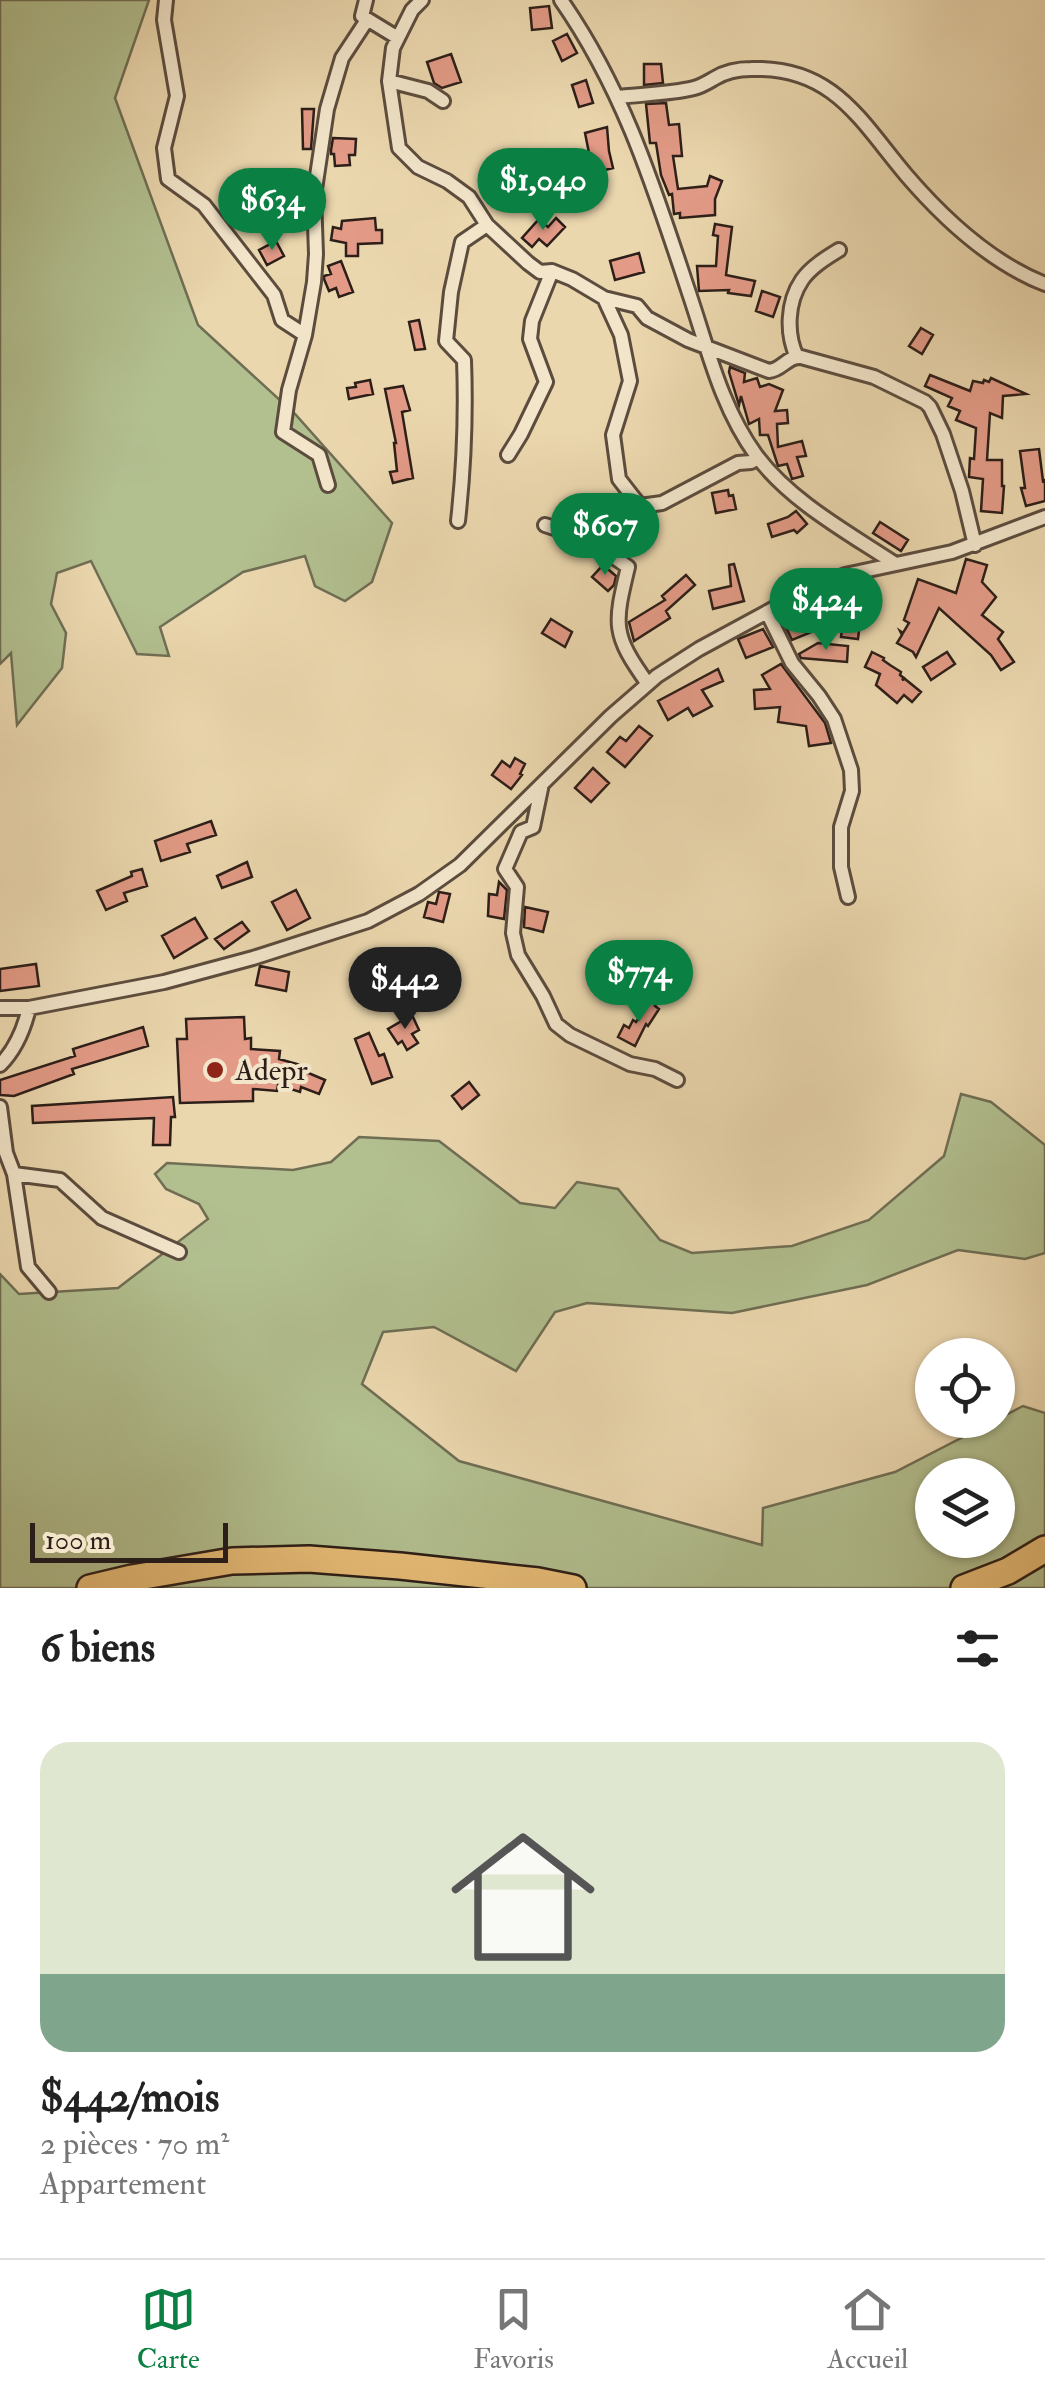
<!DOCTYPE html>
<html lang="fr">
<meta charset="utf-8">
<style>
:root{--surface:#fff;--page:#f6f6f6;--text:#222;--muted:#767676;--line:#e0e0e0;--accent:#0b8043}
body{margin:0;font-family:"IM FELL Double Pica",serif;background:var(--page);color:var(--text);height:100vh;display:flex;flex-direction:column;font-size:38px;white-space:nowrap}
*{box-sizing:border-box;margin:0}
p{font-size:32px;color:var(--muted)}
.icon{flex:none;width:55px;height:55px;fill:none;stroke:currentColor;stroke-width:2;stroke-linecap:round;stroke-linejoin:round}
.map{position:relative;height:1588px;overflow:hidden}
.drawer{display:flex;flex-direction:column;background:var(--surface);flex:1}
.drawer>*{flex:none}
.buttons{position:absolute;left:915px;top:1338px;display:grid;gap:20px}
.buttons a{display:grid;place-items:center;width:100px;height:100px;border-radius:50%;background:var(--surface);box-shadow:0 2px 8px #0004;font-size:50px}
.scale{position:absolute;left:30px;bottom:25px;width:198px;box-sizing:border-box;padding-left:10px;border:5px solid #2c1e18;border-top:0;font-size:28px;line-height:35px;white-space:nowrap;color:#2c1e18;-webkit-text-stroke:8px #f2e5ca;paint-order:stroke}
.price{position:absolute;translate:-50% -85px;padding:0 22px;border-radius:35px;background:var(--accent);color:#fff;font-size:32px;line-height:65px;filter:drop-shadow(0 2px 5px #0008)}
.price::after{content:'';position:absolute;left:50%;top:60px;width:30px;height:22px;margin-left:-15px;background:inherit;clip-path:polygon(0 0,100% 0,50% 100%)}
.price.selected{background:#222;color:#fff}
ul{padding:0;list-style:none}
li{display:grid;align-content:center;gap:20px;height:530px;padding:0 40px}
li+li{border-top:2px solid var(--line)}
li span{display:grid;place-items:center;height:310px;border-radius:30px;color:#555}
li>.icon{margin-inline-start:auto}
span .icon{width:180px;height:180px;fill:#fffc;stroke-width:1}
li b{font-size:42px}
h2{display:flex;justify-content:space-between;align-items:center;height:120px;padding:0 40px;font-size:42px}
.dock{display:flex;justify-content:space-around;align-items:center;height:140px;border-top:2px solid var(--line);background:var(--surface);font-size:28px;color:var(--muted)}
.dock a{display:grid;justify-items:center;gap:5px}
.dock .selected{color:var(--accent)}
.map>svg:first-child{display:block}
.green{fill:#b2bf8f;stroke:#6f6e54;stroke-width:2.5;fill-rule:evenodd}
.building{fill:#e39b87;stroke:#2c1e18;stroke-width:2.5}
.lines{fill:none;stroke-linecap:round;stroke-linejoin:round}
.street-casing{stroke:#5c4c3e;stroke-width:18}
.highway-casing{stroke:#2c1e18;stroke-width:30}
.street{stroke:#f2e5ca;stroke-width:12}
.highway{stroke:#e6bc77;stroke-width:25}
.poi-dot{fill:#8f2418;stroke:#f2e5ca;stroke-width:4}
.labels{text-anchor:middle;stroke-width:8;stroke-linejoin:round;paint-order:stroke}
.poi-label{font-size:30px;fill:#2c1e18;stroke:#f2e5ca;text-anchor:start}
</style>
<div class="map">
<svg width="1045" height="1588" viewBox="0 0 1045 1588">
<rect width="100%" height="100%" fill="#ebd7ae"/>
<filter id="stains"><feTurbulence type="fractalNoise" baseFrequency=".002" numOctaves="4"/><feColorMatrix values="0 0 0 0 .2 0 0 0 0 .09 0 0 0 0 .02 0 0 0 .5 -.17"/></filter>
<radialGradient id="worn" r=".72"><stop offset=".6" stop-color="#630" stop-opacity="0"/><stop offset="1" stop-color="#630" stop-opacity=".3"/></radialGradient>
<path class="green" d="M 0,0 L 149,0 L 115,98 L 198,325 L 295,414 L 392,523 L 372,582 L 345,601 L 315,586 L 305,556 L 243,572 L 160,627 L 169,656 L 137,654 L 91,561 L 57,573 L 51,604 L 66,633 L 62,668 L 17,725 L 11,653 L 0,664 Z
M 961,1094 L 991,1102 L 1045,1145 L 1045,1253 L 1025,1259 L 958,1250 L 867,1285 L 732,1313 L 587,1303 L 555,1312 L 516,1371 L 434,1327 L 383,1332 L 362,1384 L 459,1461 L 762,1545 L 763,1508 L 895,1472 L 1023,1406 L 1045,1413 L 1045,1588 L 0,1588 L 0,1274 L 19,1294 L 118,1288 L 208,1219 L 199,1204 L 166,1189 L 155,1174 L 167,1163 L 293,1170 L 331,1162 L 359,1137 L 439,1141 L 520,1203 L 555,1208 L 577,1182 L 618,1189 L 660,1240 L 692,1253 L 792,1246 L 869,1220 L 944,1156 ZM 932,1475 L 998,1475 L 998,1540 L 932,1540 Z"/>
<path class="building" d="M 549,6 L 552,28 L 532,30 L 530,8 Z
M 567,34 L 577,53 L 562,61 L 553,41 Z
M 451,54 L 461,82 L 442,88 L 434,83 L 427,62 Z
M 644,64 L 661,64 L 663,83 L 644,85 Z
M 586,80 L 593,103 L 579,107 L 572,85 Z
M 666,103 L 669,125 L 679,124 L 682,156 L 673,156 L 678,189 L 707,186 L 710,176 L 722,181 L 715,199 L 715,215 L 680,218 L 680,213 L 674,214 L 672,194 L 669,195 L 661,175 L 656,143 L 650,143 L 646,104 Z
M 302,109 L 314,109 L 311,149 L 303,149 Z
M 607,127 L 609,151 L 613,168 L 593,173 L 585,133 Z
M 333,138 L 356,139 L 355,155 L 349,155 L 350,165 L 335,166 L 334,154 L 331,154 L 331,150 Z
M 271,171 L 275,193 L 261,198 L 256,174 Z
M 375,218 L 376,230 L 382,230 L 382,243 L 358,244 L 358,256 L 346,256 L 346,243 L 331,240 L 333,227 L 341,229 L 342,221 Z
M 556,218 L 565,227 L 547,246 L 539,239 L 532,247 L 522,238 L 539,219 L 548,227 Z
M 715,224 L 732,227 L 726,275 L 755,281 L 751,296 L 728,293 L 729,290 L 699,291 L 697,266 L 716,266 L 718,236 L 713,235 Z
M 276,241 L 284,256 L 267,265 L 259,250 Z
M 639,253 L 644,272 L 615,280 L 610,261 Z
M 341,261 L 353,292 L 339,297 L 336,288 L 329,291 L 324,279 L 324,276 L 331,274 L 328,266 Z
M 762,291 L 780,297 L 773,317 L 756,311 Z
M 419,320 L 425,349 L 415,350 L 409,322 Z
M 921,328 L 933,335 L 922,354 L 909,346 Z
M 730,367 L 745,373 L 744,382 L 757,378 L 760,387 L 769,384 L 783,390 L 775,411 L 787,410 L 788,423 L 777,424 L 778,447 L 802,441 L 806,456 L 797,457 L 803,476 L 792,479 L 787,464 L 778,466 L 768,435 L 760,435 L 759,419 L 749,424 L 741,396 L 739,405 L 729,372 Z
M 930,375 L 970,391 L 973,381 L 983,383 L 984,380 L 989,382 L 991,378 L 1026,394 L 1003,396 L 1002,418 L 990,413 L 987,460 L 1002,460 L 1002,486 L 1004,486 L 1002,513 L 981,511 L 983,479 L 969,477 L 970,458 L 974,459 L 976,428 L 956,420 L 960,411 L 948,406 L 952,398 L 925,386 Z
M 370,380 L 373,394 L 349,399 L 347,388 L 356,387 L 355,383 Z
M 403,386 L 410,410 L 402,412 L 413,478 L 393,483 L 390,472 L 397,471 L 394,443 L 396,443 L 385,389 Z
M 1039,449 L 1043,481 L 1045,480 L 1045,501 L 1026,506 L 1021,488 L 1025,488 L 1020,451 Z
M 728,490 L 729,496 L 733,495 L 736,509 L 716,513 L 712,493 Z
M 796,511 L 807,524 L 797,533 L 794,530 L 772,537 L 768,524 L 788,517 Z
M 880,522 L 908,540 L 901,551 L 873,533 Z
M 966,559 L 987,565 L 982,582 L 996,597 L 982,615 L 1003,632 L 998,639 L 1014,662 L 1001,670 L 991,655 L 939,608 L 916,657 L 913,652 L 897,643 L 902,635 L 900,631 L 903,633 L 909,623 L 904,620 L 918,579 L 956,593 Z
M 734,564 L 744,601 L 713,609 L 709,591 L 731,586 L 729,565 Z
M 603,565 L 616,576 L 614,585 L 608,591 L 592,577 Z
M 686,575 L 695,585 L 666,611 L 670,618 L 634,641 L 629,622 L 665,600 L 662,596 Z
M 831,600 L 862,604 L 858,639 L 841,637 L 843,622 L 818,618 L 819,629 L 792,640 L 783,621 L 786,620 L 783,615 L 792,610 L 794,613 L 829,611 Z
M 551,619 L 572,632 L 565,647 L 542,633 Z
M 763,629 L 773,647 L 746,658 L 738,639 Z
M 818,643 L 848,646 L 847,662 L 801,658 L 799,654 Z
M 872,652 L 884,658 L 883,660 L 890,665 L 901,672 L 900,675 L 904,678 L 902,680 L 905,679 L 921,692 L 912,702 L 904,695 L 897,703 L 876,685 L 880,674 L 865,667 Z
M 947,652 L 955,664 L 931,680 L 923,667 Z
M 781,664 L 825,723 L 831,743 L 809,746 L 806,726 L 778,722 L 780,707 L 755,709 L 754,690 L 770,689 L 762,675 Z
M 718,669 L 723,681 L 702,690 L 712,706 L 693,716 L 688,708 L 668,720 L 658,701 Z
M 639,726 L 652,736 L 625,767 L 607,752 L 620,737 L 626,741 Z
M 515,758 L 525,764 L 520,774 L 522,775 L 511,789 L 492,775 L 502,761 L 510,767 Z
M 593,768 L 609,783 L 591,802 L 575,788 Z
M 211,821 L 216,835 L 187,844 L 190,852 L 161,861 L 155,841 Z
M 247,862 L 252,877 L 222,888 L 217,876 Z
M 142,869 L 147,886 L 124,893 L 127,901 L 106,910 L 97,891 L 132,876 L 131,872 Z
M 499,882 L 507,890 L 504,919 L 488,916 L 489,894 L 497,895 Z
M 296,890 L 310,918 L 287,930 L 272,902 Z
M 439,892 L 450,894 L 443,922 L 424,917 L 428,902 L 436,904 Z
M 525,907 L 548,912 L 543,932 L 524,927 Z
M 195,918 L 207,938 L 174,958 L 162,936 Z
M 242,922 L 249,931 L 224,949 L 215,939 Z
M 36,964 L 39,986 L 0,991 L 0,969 Z
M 260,966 L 289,972 L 286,991 L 256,985 Z
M 651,1000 L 657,1003 L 655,1006 L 659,1009 L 648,1026 L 646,1024 L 635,1046 L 618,1037 L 624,1025 L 629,1028 L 633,1020 L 636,1022 Z
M 412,1015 L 419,1030 L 412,1034 L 418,1043 L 407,1050 L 402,1041 L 398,1044 L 388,1029 Z
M 244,1017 L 245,1039 L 251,1038 L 251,1049 L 280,1051 L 279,1059 L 308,1067 L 306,1072 L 325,1080 L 319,1094 L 301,1087 L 300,1092 L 278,1085 L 277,1091 L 253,1089 L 253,1101 L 180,1103 L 177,1039 L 187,1039 L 186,1019 Z
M 143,1027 L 148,1046 L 72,1069 L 74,1074 L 14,1096 L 0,1095 L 0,1080 L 75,1056 L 73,1049 Z
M 369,1033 L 379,1056 L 384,1054 L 392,1077 L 372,1084 L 355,1039 Z
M 469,1082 L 479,1095 L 462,1109 L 452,1096 Z
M 173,1097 L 175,1117 L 171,1117 L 170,1145 L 153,1145 L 154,1118 L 33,1123 L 32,1106 Z"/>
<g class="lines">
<defs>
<path id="street" d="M 166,0 L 164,20 L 177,96 L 164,148 L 168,179 L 204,205 L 274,295 L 282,320 L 305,335
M 366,0 L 362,16 L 398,38
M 422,0 L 412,10 L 393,48 L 389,81 L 399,148 L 418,167 L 447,181 L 469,197 L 487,225 L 528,263 L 540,272 L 552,271
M 561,0 C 625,92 654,188 689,293 C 708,349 721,407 756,455 C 790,501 847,532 894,563
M 389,81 L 428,91 L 443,101
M 618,97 C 643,94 670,94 694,88 C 702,86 708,82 715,78 C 725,72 739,69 751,69 C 834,66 861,122 907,176 C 944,219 992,263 1045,284
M 604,298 L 637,306 L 647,318 L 688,340 L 769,371 C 782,370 787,356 801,357 L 874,377 L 925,402 L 930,407 L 943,434 L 962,491 L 975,545
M 797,357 C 786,334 787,302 802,280 C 811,267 826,258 839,250
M 508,455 L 521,434 L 546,382 L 530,339 L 532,321 L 552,271 L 572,279 L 604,298 L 621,335 L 630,381 L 613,435 L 619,479 L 640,506 L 662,503 L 738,463 L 751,462 L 758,458
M 328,485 L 319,455 L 283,432 L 289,390 L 305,335 L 314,282 L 316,254 L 314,196 L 327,109 L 342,58 L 367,20
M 458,521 C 464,467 466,413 464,360 L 446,341 L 451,292 L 462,242 L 487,225
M 545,525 L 588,539 L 628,567 C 614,625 612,634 648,684
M 767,612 L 792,663 L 819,696 L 834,719 L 851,770 L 852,791 L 841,827 L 841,867 L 848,897
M 542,784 L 533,827 L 521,832 L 505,869 L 517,887 L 513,933 L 518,955 L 543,996 L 556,1024 L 570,1035 L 630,1064 L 655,1069 L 677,1080
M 0,1008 L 29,1008 L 164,982 L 253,958 L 368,921 L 419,894 L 460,865 L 611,716 L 657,676 L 699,649 L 806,591 L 845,575 L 952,552 L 1045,517
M 0,1065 C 15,1050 24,1029 29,1008
M 0,1107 L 6,1153 L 14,1174 L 28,1267 L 49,1292
M 14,1174 L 60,1180 L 102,1218 L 179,1252"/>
<path id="highway" d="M 90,1588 L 132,1578 L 232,1561 L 309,1559 L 400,1566 L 538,1581 L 573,1588
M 964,1588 L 1008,1571 L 1045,1549"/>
</defs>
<use href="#street" class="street-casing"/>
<use href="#highway" class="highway-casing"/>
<use href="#street" class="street"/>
<use href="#highway" class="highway"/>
</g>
<circle class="poi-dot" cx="215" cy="1070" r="10"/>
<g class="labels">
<g class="poi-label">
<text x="235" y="1080">Adepr</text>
</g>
</g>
<rect width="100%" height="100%" filter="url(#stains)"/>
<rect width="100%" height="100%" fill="url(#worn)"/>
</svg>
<div class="buttons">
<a><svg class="icon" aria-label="locate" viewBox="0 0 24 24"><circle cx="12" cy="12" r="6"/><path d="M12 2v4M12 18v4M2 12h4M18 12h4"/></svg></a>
<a><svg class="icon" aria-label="layers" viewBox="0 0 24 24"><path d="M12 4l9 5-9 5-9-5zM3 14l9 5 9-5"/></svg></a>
</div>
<div class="scale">100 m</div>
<b class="price" style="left:543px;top:233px">$1,040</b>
<b class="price" style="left:272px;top:253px">$634</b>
<b class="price" style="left:605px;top:578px">$607</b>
<b class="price" style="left:826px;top:653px">$424</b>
<b class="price" style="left:639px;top:1025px">$774</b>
<b class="price selected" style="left:405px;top:1032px">$442</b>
</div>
<section class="drawer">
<h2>6 biens<svg class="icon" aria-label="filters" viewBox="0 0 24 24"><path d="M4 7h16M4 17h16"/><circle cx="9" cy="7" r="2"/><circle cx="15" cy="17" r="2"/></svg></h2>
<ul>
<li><span style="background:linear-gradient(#dfe7d0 75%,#7fa58c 0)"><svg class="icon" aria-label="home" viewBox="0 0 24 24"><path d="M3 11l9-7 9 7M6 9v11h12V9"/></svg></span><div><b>$442/mois</b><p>2 pièces · 70 m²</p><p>Appartement</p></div></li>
</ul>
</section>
<nav class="dock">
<a class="selected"><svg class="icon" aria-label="map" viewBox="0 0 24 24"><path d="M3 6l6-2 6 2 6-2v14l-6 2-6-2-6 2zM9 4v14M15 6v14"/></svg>Carte</a>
<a><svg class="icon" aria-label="saved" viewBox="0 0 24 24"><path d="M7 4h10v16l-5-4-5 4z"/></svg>Favoris</a>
<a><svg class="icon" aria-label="home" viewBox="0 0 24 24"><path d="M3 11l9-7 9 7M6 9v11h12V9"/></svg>Accueil</a>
</nav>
